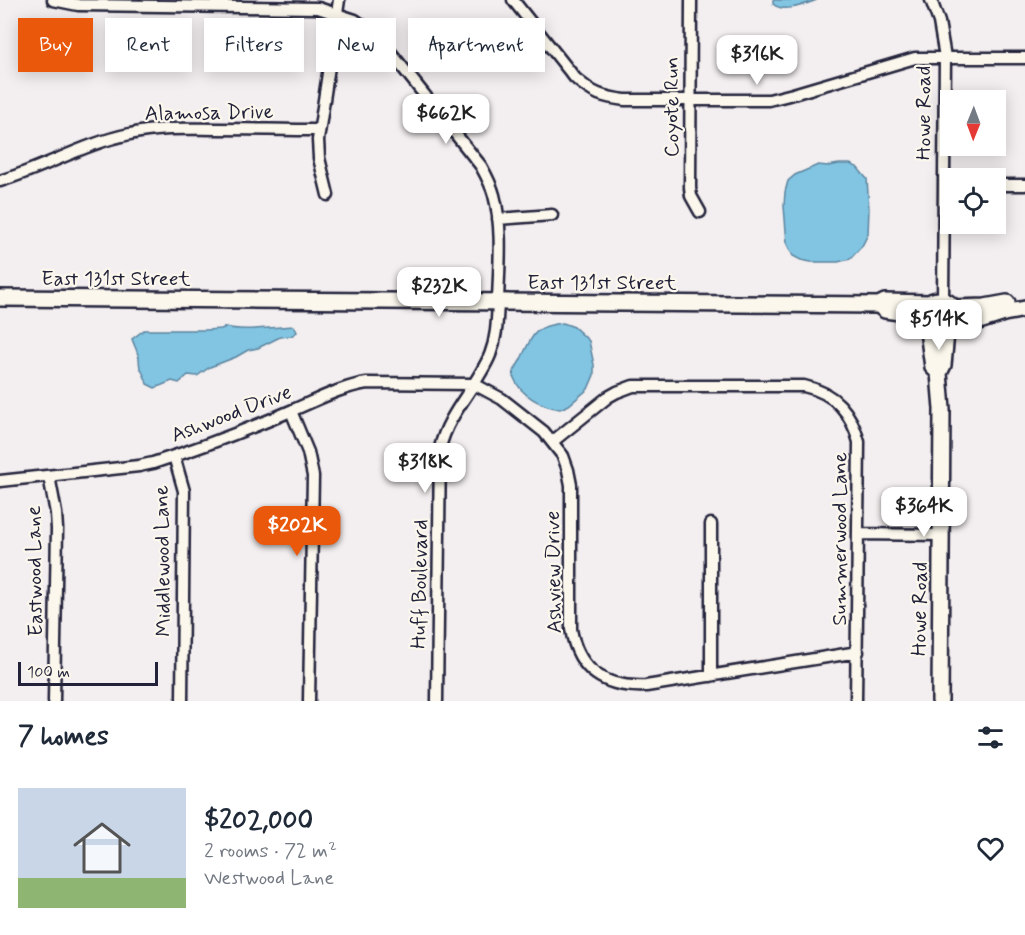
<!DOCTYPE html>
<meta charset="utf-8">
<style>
:root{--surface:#fff;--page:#f6f6f7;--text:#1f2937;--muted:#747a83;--accent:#ea580c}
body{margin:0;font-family:Mynerve,sans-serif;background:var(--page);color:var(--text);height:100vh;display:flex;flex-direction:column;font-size:22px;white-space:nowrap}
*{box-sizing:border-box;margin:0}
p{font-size:20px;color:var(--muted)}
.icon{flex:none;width:33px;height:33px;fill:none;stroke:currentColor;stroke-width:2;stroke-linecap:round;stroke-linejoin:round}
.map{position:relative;height:701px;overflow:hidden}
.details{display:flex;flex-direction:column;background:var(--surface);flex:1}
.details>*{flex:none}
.banner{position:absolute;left:18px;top:18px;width:600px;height:54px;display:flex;gap:12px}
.needle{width:39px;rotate:181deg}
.fabs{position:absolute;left:940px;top:90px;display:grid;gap:12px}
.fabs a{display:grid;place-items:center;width:66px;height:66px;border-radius:0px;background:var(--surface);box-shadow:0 3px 15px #0003;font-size:30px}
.scale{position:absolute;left:18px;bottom:15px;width:140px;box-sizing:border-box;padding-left:6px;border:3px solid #22223b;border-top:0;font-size:16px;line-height:21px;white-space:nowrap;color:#22223b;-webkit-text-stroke:4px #fbf7ec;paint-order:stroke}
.price{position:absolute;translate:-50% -51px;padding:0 14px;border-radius:12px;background:#fff;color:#222;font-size:20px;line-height:39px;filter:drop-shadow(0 2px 3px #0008)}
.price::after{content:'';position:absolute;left:50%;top:36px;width:18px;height:14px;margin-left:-9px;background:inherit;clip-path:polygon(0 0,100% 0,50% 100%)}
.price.current{background:var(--accent);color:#fff}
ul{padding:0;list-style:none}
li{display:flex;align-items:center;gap:18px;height:150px;padding:0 18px}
li span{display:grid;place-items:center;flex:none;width:168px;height:120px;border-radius:0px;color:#555}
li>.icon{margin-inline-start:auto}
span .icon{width:72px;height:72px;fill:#fffc;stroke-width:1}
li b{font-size:26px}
h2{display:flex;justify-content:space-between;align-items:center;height:72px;padding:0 18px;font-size:26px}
.tag{padding:0 21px;border-radius:0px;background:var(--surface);box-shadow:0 3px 15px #0003;font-size:21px;line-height:54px}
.tag.current{background:var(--accent);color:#fff}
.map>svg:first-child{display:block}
.water{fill:#81c5e2;stroke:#5b849f;stroke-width:1.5}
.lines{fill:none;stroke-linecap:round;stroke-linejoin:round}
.street-casing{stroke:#22223b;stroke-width:15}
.secondary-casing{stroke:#22223b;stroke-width:20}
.street{stroke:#fbf7ec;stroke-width:10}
.secondary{stroke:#fbf7ec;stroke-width:15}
.labels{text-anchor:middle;stroke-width:4.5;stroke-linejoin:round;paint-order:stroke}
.street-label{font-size:21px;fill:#22223b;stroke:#fbf7ec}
</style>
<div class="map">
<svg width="1025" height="701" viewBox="0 0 1025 701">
<rect width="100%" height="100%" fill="#f3eeef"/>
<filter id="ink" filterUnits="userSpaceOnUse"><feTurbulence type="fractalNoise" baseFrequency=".0167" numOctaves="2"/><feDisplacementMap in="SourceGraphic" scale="12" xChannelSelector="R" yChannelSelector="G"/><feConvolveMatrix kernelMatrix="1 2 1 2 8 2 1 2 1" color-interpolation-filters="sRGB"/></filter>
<g filter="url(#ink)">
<path class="water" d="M 773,0 L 817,0 C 805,4 784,14 773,4 Z
M 839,164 L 850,164 L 857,167 L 867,179 L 869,209 L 868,234 L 862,246 L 850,259 L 838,262 L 811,262 L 801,260 L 793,256 L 787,244 L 784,206 L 785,192 L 788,181 L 795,175 L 818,165 L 828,166 Z
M 563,323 L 574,327 L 589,341 L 594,365 L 594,375 L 588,389 L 569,405 L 560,409 C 542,406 521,396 514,378 C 512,372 517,366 520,361 C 532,337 532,326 563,323 Z
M 294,326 L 297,332 L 291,336 L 280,337 L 258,348 L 248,350 L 236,357 L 210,367 L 197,376 L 188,375 L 179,383 L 172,381 L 155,388 L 147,384 C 146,378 143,374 141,369 C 138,362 140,366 139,359 C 138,352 134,345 132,339 L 144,330 L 206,330 L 221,329 L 226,327 C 242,332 275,327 294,326 Z"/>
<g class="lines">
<defs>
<path id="street" d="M 53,0 L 78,5 L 318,8 L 355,20 L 371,31 L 388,49 L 481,166 C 486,175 491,184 494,195 C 503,229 499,266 498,301 C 497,320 497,337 490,355 C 476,388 448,413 440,448 L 437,701
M 513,0 L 575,78 C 593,94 602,97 625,100 L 769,100 L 793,94 L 915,58 L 1025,58
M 691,0 L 690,188 L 691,196 L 700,212
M 931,0 L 939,22 L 945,57 L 943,301
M 0,181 C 44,168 85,143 130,134 C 159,127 188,129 217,129 C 251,129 285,130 319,130
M 996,185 L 1025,185
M 328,195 L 319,158 L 318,140 L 339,0
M 498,219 L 552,215
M 291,411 L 308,452 L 313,476 L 309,701
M 552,442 L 608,397 L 617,392 L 633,386 L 804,386 C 835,393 851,412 859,442 L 856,701
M 174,456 L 184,491 L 182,701
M 49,476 L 56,513 L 57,529 L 54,701
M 0,481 L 139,466 L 153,463 C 200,448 247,430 293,410 C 317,400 341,387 367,383 L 474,384 L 502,399 L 544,432 L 563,456 L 568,470 L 571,485 L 571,629 C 578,671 605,688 646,686 L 858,652
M 858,534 L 941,535
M 711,676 L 711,524"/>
<path id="secondary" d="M 0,298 L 879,305 L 885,302 L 929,303
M922 317a17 17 0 1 1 34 0a17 17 0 1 1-34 0Z
M 881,307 L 885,310 L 900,312 L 921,320
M 953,308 L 985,307 L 1007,303
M 951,330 L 1004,313 L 1025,309
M 928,331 L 933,367 L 939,373
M 940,701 L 942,409 L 939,373 L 943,365 L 946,333"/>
</defs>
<use href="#street" class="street-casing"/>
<use href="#secondary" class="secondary-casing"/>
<use href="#street" class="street"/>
<use href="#secondary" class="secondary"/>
</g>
</g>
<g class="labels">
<g class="street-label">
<text transform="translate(671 107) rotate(-90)" y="7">Coyote Run</text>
<text transform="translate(209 112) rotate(-1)" y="7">Alamosa Drive</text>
<text transform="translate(923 113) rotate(-90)" y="7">Howe Road</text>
<text x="116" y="285">East 131st Street</text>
<text x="602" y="289">East 131st Street</text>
<text transform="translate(231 413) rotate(-21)" y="7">Ashwood Drive</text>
<text transform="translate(839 539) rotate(-90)" y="7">Summerwood Lane</text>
<text transform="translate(162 561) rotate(-91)" y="7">Middlewood Lane</text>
<text transform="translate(34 571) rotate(-91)" y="7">Eastwood Lane</text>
<text transform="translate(553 572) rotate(-91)" y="7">Ashview Drive</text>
<text transform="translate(419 584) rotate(-89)" y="7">Huff Boulevard</text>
<text transform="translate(919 609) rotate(-89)" y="7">Howe Road</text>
</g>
</g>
</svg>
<div class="fabs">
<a><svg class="needle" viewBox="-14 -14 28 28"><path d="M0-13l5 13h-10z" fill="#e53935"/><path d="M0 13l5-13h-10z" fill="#747a83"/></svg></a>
<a><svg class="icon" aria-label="locate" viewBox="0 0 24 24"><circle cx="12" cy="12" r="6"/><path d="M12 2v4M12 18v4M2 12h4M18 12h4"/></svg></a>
</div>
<div class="scale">100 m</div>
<b class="price" style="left:757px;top:86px">$316K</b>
<b class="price" style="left:446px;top:145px">$662K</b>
<b class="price" style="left:439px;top:318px">$232K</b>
<b class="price" style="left:939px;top:351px">$514K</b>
<b class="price" style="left:425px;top:494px">$318K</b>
<b class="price" style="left:924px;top:538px">$364K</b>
<b class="price current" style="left:297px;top:557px">$202K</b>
<div class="banner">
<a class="tag current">Buy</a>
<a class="tag">Rent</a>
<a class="tag">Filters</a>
<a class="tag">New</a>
<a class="tag">Apartment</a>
</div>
</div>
<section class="details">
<h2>7 homes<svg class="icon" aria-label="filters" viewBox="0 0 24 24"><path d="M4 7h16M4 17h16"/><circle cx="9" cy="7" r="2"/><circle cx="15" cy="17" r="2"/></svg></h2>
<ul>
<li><span style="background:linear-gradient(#c9d6e8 75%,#8fb573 0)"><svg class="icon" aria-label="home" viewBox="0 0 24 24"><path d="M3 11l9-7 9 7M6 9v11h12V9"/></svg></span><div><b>$202,000</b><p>2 rooms · 72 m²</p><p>Westwood Lane</p></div><svg class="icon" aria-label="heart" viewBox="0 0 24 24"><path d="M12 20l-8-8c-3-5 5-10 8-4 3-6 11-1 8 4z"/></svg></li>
</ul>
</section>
